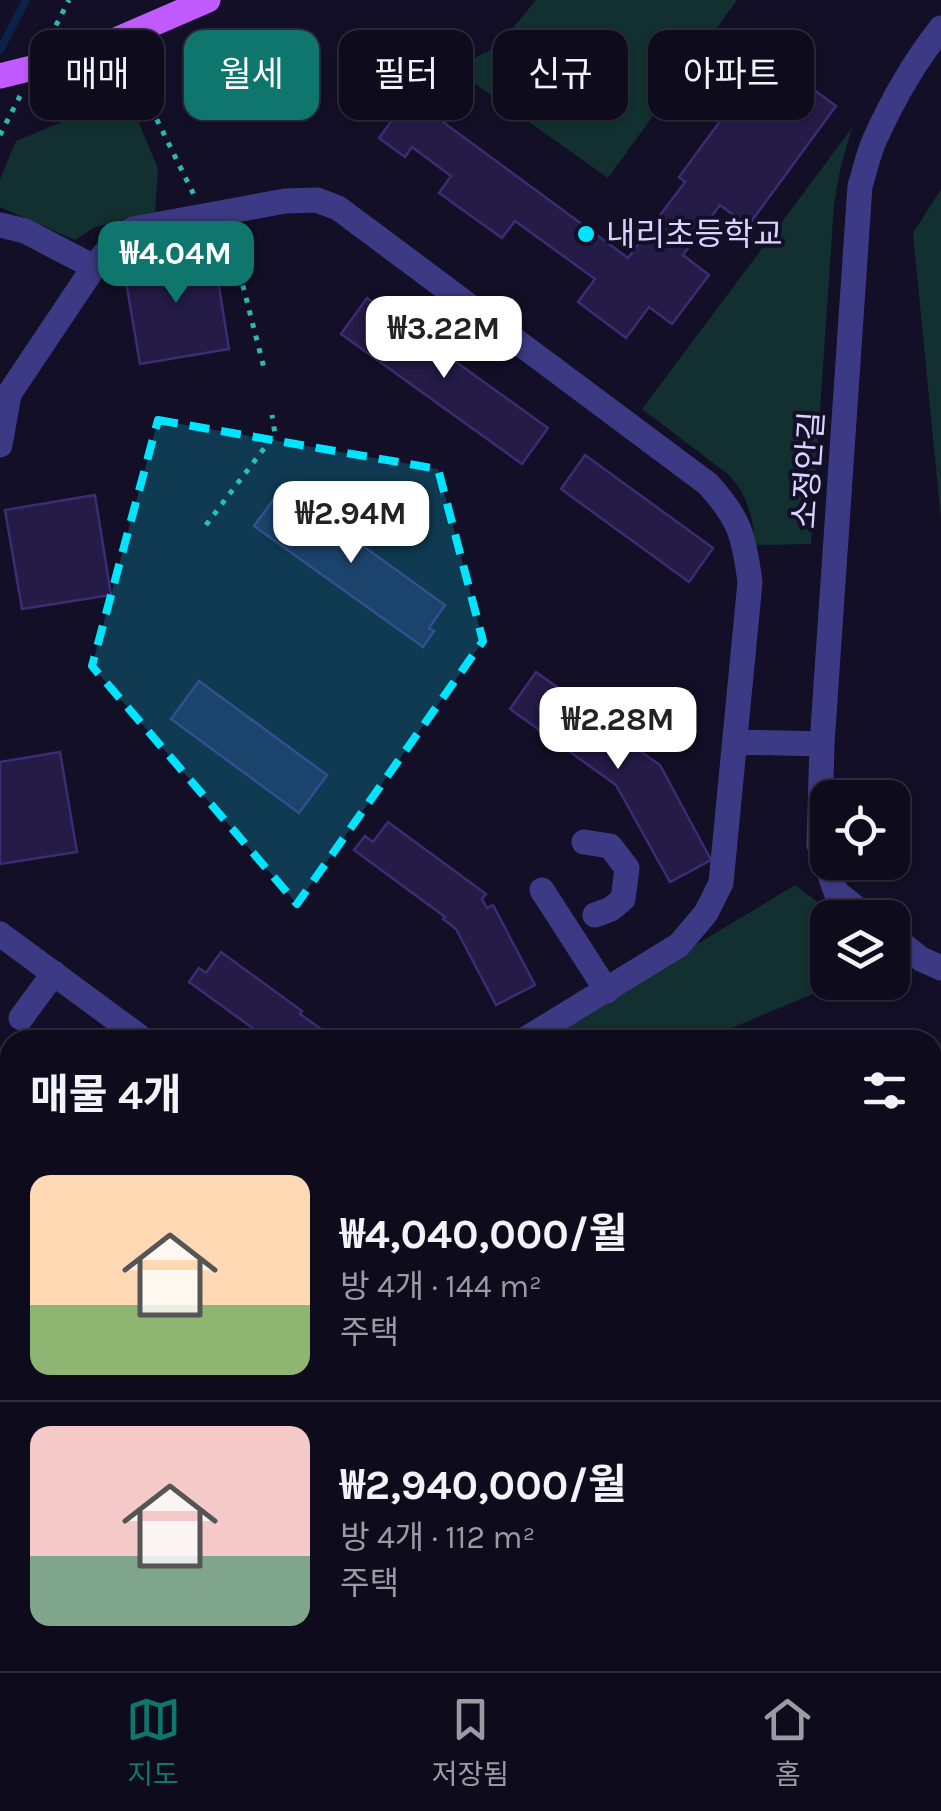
<!DOCTYPE html>
<html lang="ko">
<meta charset="utf-8">
<style>
:root{--surface:#0e0b1c;--page:#171425;--text:#f1f3f6;--muted:#9b9ba3;--line:#2e2b3b;--accent:#0f766e}
body{margin:0;font-family:Karla,"Noto Sans KR",sans-serif;background:var(--page);color:var(--text);height:100vh;display:flex;flex-direction:column;font-size:38px;white-space:nowrap}
*{box-sizing:border-box;margin:0}
p{font-size:32px;color:var(--muted)}
.icon{flex:none;width:55px;height:55px;fill:none;stroke:currentColor;stroke-width:2;stroke-linecap:round;stroke-linejoin:round}
.map{position:relative;flex:1;overflow:hidden}
.sheet{position:absolute;left:0px;top:1030px;width:942px;height:642px;display:flex;flex-direction:column;background:var(--surface);border-radius:30px 30px 0 0;box-shadow:0 2px 8px #0004,0 0 0 2px var(--line)}
.sheet>*{flex:none}
.hud{position:absolute;left:30px;top:30px;width:882px;height:90px;display:flex;gap:20px}
.fabs{position:absolute;left:810px;top:780px;display:grid;gap:20px}
.fabs a{display:grid;place-items:center;width:100px;height:100px;border-radius:20px;background:var(--surface);box-shadow:0 2px 8px #0004,0 0 0 2px var(--line);font-size:50px}
.price{position:absolute;translate:-50% -85px;padding:0 22px;border-radius:20px;background:#fff;color:#222;font-size:32px;line-height:65px;filter:drop-shadow(0 2px 5px #0008)}
.price::after{content:'';position:absolute;left:50%;top:60px;width:30px;height:22px;margin-left:-15px;background:inherit;clip-path:polygon(0 0,100% 0,50% 100%)}
.price.current{background:var(--accent);color:#fff}
ul{padding:0;list-style:none}
li{display:flex;align-items:center;gap:30px;height:250px;padding:0 30px}
li+li{border-top:2px solid var(--line)}
li span{display:grid;place-items:center;flex:none;width:280px;height:200px;border-radius:20px;color:#555}
li>.icon{margin-inline-start:auto}
span .icon{width:120px;height:120px;fill:#fffc;stroke-width:1}
li b{font-size:42px}
h2{display:flex;justify-content:space-between;align-items:center;height:120px;padding:0 30px;font-size:42px}
.chip{padding:0 35px;border-radius:20px;background:var(--surface);box-shadow:0 2px 8px #0004,0 0 0 2px var(--line);font-size:35px;line-height:90px}
.chip.current{background:var(--accent);color:#fff}
.menu{display:flex;justify-content:space-around;align-items:center;height:140px;border-top:2px solid var(--line);background:var(--surface);font-size:28px;color:var(--muted)}
.menu a{display:grid;justify-items:center;gap:5px}
.menu .current{color:var(--accent)}
.map>svg:first-child{display:block}
.green{fill:#12302f}
.lines{fill:none;stroke-linecap:round;stroke-linejoin:round}
.stream{stroke:#0c2248;stroke-width:8}
.building{fill:#241b47;stroke:#3b2d73;stroke-width:2.5}
.path{stroke:#2fb8b0;stroke-width:5;stroke-dasharray:5 8;stroke-linecap:butt}
.minor{stroke:#3d3a85;stroke-width:25}
.major{stroke:#c25bff;stroke-width:25}
.highway{stroke:#ff4fa3;stroke-width:30}
.major-bridge{stroke:#c25bff;stroke-width:25}
.marked{fill:#00e5ff;fill-opacity:0.2;stroke:#00e5ff;stroke-width:8;stroke-dasharray:20 12;stroke-linejoin:round}
.poi-dot{fill:#00e5ff;stroke:#130f26;stroke-width:4}
.labels{text-anchor:middle;stroke-width:8;stroke-linejoin:round;paint-order:stroke}
.poi-label{font-size:32px;fill:#d9d4ff;stroke:#130f26;text-anchor:start}
.street-label{font-size:32px;fill:#d9d4ff;stroke:#130f26}
</style>
<div class="map">
<svg width="941" height="1671" viewBox="0 0 941 1671">
<rect width="100%" height="100%" fill="#130f26"/>
<path class="green" d="M 536,0 L 737,0 L 608,178 L 460,73 L 478,56 L 497,47 Z
M 127,95 L 158,168 L 155,212 L 95,227 L 75,240 L 0,207 L 0,179 L 16,141 Z
M 852,128 L 841,165 L 834,205 L 811,544 L 755,545 C 753,517 748,496 729,475 L 642,409 Z
M 941,189 L 941,520 L 913,233 Z
M 795,885 L 836,916 L 828,918 L 827,944 L 813,994 L 727,1030 L 709,1040 L 538,1040 Z
M 0,1181 L 10,1188 L 10,1516 L 0,1522 Z
M 941,1366 L 941,1671 L 696,1671 L 703,1662 L 932,1662 L 932,1377 Z"/>
<g class="lines">
<path class="stream" d="M 0,50 L 26,0"/>
</g>
<path class="building" d="M 768,56 L 836,106 L 748,226 L 720,205 L 683,255 L 709,275 L 672,324 L 649,307 L 626,338 L 578,302 L 595,279 L 515,221 L 502,238 L 439,193 L 451,176 L 412,147 L 405,157 L 379,138 L 409,97 L 628,258 L 685,182 L 679,177 Z
M 213,249 L 229,349 L 140,364 L 123,264 Z
M 367,298 L 548,428 L 522,464 L 341,334 Z
M 585,455 L 713,548 L 689,582 L 561,489 Z
M 282,488 L 445,605 L 429,628 L 434,631 L 423,647 L 254,526 Z
M 95,495 L 111,595 L 22,609 L 5,510 Z
M 536,672 L 643,748 L 640,751 L 660,765 L 711,860 L 670,882 L 616,785 L 510,709 Z
M 199,681 L 327,775 L 299,813 L 171,719 Z
M 60,752 L 77,852 L 0,864 L 0,762 Z
M 388,822 L 486,894 L 482,899 L 487,908 L 493,905 L 535,985 L 496,1005 L 456,929 L 443,919 L 445,917 L 354,850 L 365,836 L 373,842 Z
M 221,952 L 302,1011 L 300,1014 L 321,1029 L 314,1038 L 315,1040 L 269,1040 L 189,982 L 199,968 L 206,973 Z"/>
<g class="lines">
<path class="path" d="M 50,37 L 69,0
M 128,61 L 194,195
M 0,135 L 20,96
M 228,236 L 231,239 L 265,372
M 206,525 L 275,434 L 272,415"/>
<path class="minor" d="M 0,225 L 25,231 L 94,267
M 0,445 L 9,394 L 94,267 L 116,240 L 133,229 L 285,201 L 317,200 L 338,208 L 377,237 L 708,484 C 740,519 744,536 750,582 L 721,883 L 706,913 L 679,945 L 524,1040
M 735,742 L 822,744
M 584,842 L 610,846 L 627,868 L 623,899 L 611,909 L 595,915
M 542,890 L 607,991
M 869,918 L 836,892 L 819,845 L 822,744 L 860,186 C 865,171 868,154 875,139 C 892,101 915,61 941,28
M 0,934 L 144,1040
M 892,936 L 921,959 L 941,968
M 21,1018 L 54,973
M 0,1383 L 10,1450"/>
<path class="major" d="M 52,63 L 118,39 L 208,0"/>
<path class="highway" d="M 932,1126 L 941,1120
M 932,1197 L 941,1191
M 176,1671 L 188,1662
M 254,1671 L 266,1662"/>
<path class="major-bridge" d="M 0,76 L 52,63"/>
</g>
<path class="marked" d="M 158,420 L 438,469 L 483,641 L 297,904 L 92,666 Z"/>
<circle class="poi-dot" cx="586" cy="234" r="10"/>
<g class="labels">
<g class="poi-label">
<text x="606" y="245">내리초등학교</text>
</g>
<g class="street-label">
<text transform="translate(808 470) rotate(-86)" y="11">소정안길</text>
</g>
</g>
</svg>
<div class="fabs">
<a><svg class="icon" aria-label="locate" viewBox="0 0 24 24"><circle cx="12" cy="12" r="6"/><path d="M12 2v4M12 18v4M2 12h4M18 12h4"/></svg></a>
<a><svg class="icon" aria-label="layers" viewBox="0 0 24 24"><path d="M12 4l9 5-9 5-9-5zM3 14l9 5 9-5"/></svg></a>
</div>
<b class="price current" style="left:176px;top:306px">₩4.04M</b>
<b class="price" style="left:444px;top:381px">₩3.22M</b>
<b class="price" style="left:351px;top:566px">₩2.94M</b>
<b class="price" style="left:618px;top:772px">₩2.28M</b>
<div class="hud">
<a class="chip">매매</a>
<a class="chip current">월세</a>
<a class="chip">필터</a>
<a class="chip">신규</a>
<a class="chip">아파트</a>
</div>
<section class="sheet">
<h2>매물 4개<svg class="icon" aria-label="filters" viewBox="0 0 24 24"><path d="M4 7h16M4 17h16"/><circle cx="9" cy="7" r="2"/><circle cx="15" cy="17" r="2"/></svg></h2>
<ul>
<li><span style="background:linear-gradient(#ffd9b3 65%,#8fb573 0)"><svg class="icon" aria-label="home" viewBox="0 0 24 24"><path d="M3 11l9-7 9 7M6 9v11h12V9"/></svg></span><div><b>₩4,040,000/월</b><p>방 4개 · 144 m²</p><p>주택</p></div></li>
<li><span style="background:linear-gradient(#f6c9c9 65%,#7fa58c 0)"><svg class="icon" aria-label="home" viewBox="0 0 24 24"><path d="M3 11l9-7 9 7M6 9v11h12V9"/></svg></span><div><b>₩2,940,000/월</b><p>방 4개 · 112 m²</p><p>주택</p></div></li>
</ul>
</section>
</div>
<nav class="menu">
<a class="current"><svg class="icon" aria-label="map" viewBox="0 0 24 24"><path d="M3 6l6-2 6 2 6-2v14l-6 2-6-2-6 2zM9 4v14M15 6v14"/></svg>지도</a>
<a><svg class="icon" aria-label="saved" viewBox="0 0 24 24"><path d="M7 4h10v16l-5-4-5 4z"/></svg>저장됨</a>
<a><svg class="icon" aria-label="home" viewBox="0 0 24 24"><path d="M3 11l9-7 9 7M6 9v11h12V9"/></svg>홈</a>
</nav>
